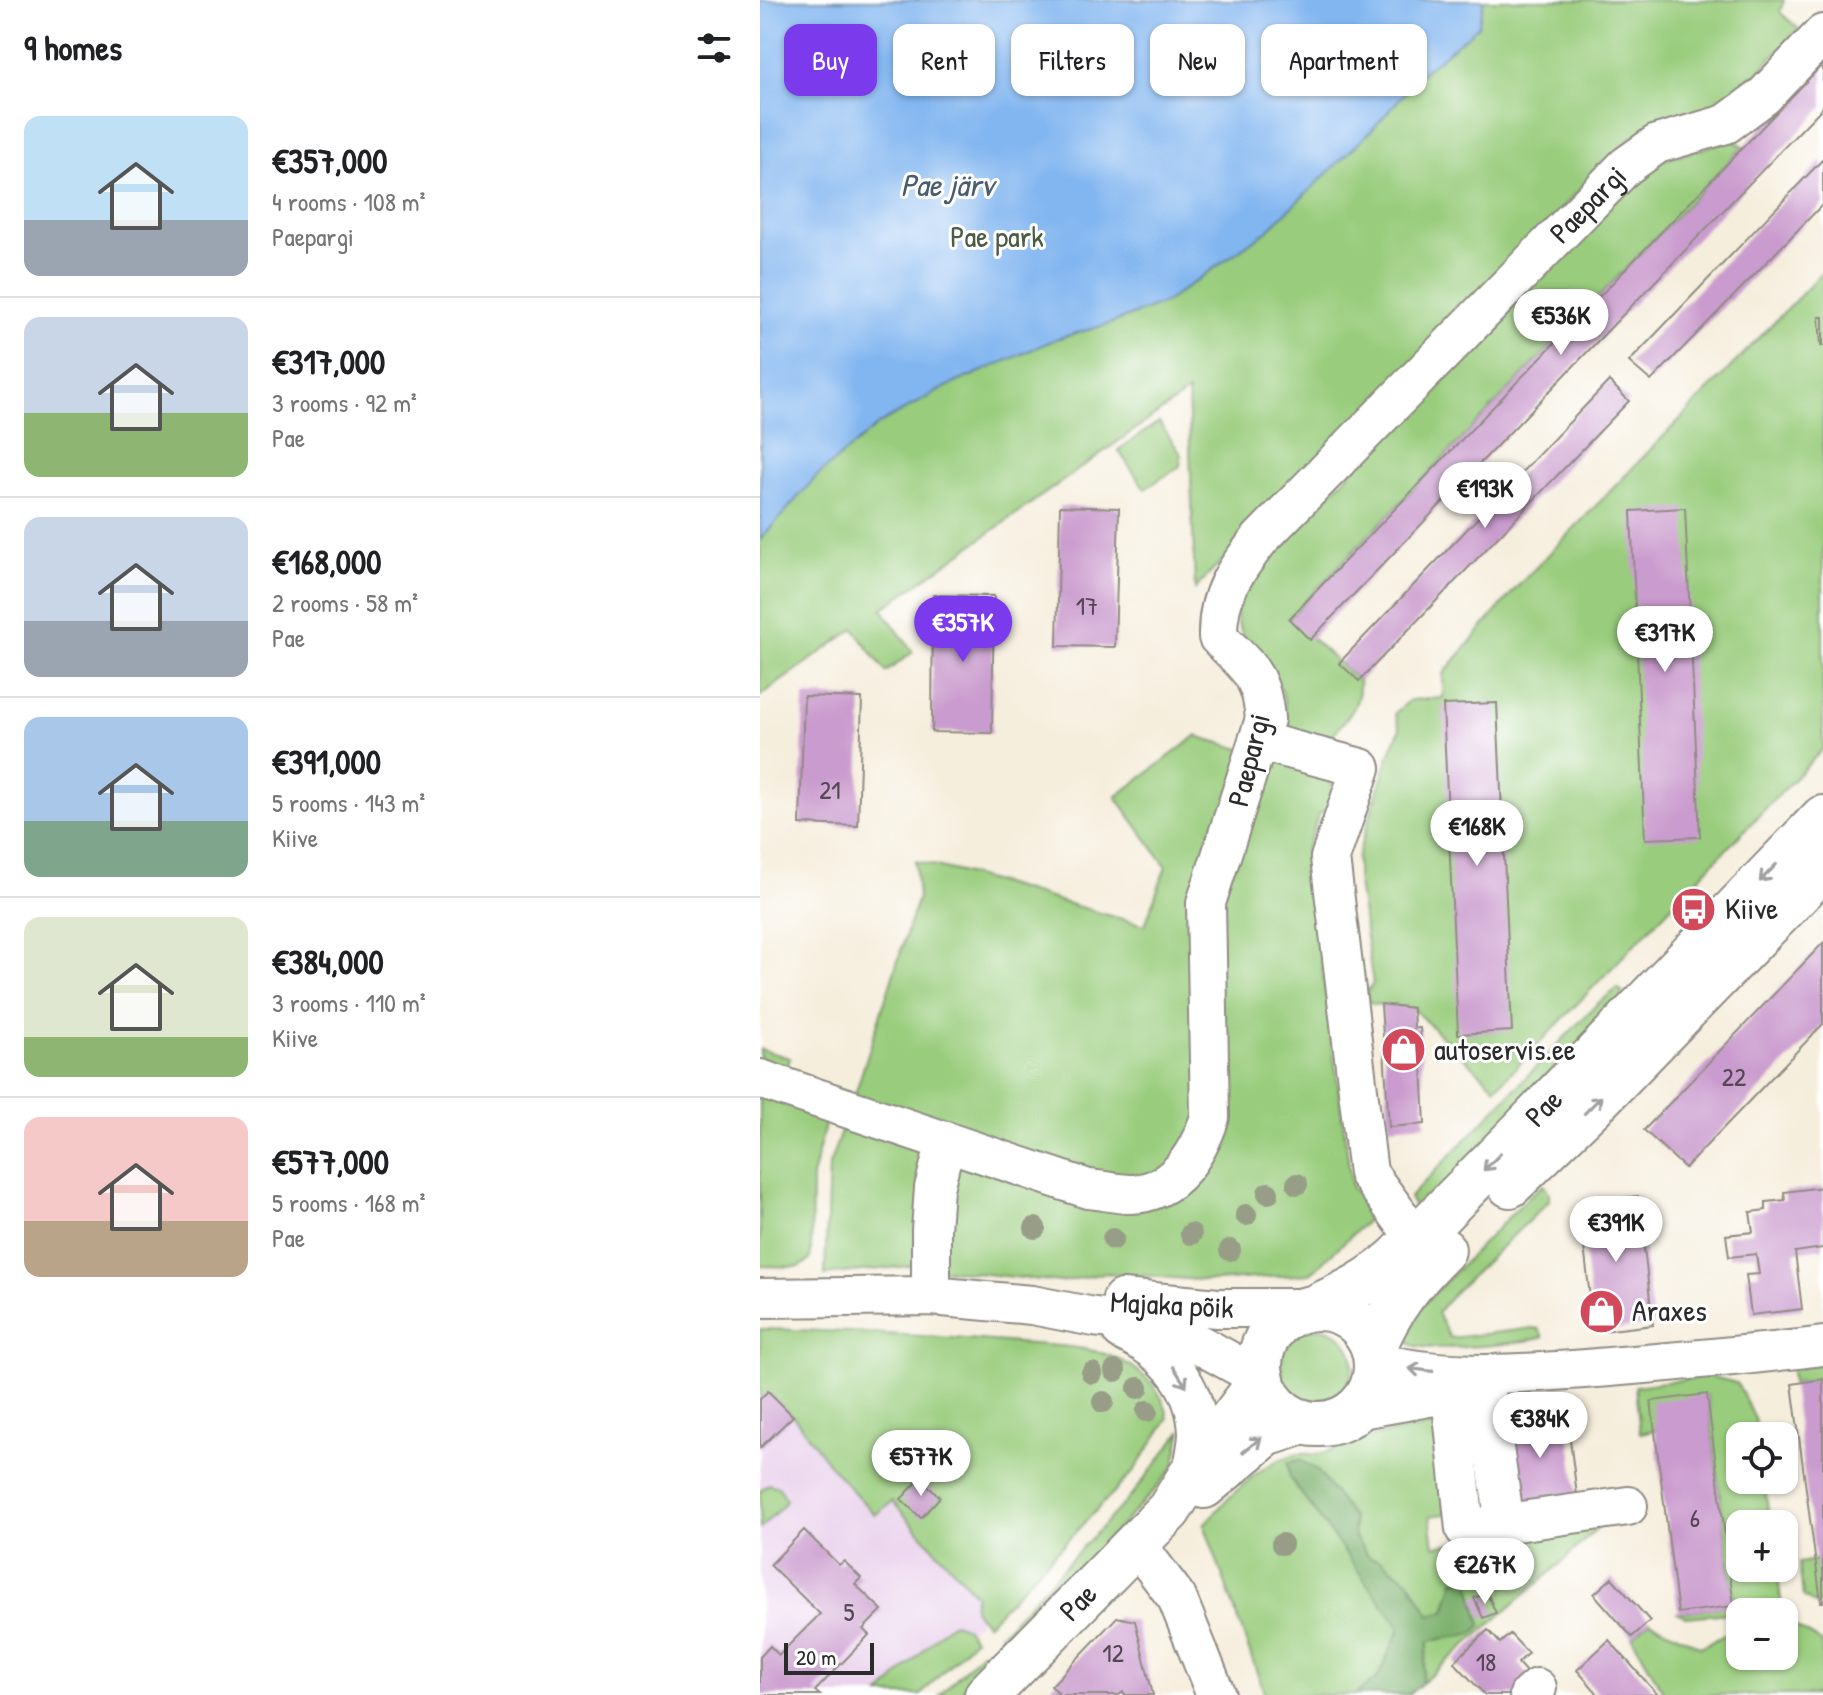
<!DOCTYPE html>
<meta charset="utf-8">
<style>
:root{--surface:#fff;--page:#f6f6f6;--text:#202124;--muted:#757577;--line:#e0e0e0;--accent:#7c3aed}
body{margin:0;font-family:"Patrick Hand",sans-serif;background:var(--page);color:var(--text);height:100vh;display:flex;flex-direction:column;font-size:30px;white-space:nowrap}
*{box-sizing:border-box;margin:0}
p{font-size:26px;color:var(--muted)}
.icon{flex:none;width:44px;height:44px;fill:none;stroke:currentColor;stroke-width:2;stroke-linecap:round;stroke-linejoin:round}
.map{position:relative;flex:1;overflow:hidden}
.sheet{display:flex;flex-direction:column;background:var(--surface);width:760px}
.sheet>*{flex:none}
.banner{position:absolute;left:24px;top:24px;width:760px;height:72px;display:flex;gap:16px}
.controls{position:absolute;left:966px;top:1422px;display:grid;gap:16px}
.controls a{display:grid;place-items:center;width:72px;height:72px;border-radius:16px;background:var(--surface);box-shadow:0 2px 6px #0004;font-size:40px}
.scale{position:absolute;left:24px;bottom:20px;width:90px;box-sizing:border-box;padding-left:8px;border:4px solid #2b2b2b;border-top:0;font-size:22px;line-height:28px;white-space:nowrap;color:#2b2b2b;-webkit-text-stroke:6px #fff;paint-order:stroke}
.price{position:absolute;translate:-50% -68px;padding:0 18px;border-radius:28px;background:#fff;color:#222;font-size:26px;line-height:52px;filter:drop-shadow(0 2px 4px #0008)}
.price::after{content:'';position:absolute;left:50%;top:48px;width:24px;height:18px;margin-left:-12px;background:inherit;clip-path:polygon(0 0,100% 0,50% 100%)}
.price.on{background:var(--accent);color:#fff}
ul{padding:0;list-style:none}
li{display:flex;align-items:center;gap:24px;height:200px;padding:0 24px}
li+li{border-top:2px solid var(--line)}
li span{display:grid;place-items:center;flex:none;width:224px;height:160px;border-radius:16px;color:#555}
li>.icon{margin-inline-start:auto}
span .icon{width:96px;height:96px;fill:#fffc;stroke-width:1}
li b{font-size:34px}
h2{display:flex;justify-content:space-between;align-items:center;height:96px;padding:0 24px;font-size:34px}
.chip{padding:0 28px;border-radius:16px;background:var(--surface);box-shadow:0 2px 6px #0004;font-size:28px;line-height:72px}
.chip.on{background:var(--accent);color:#fff}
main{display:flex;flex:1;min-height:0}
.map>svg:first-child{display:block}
.built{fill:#ead1ec}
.green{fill:#99cc7c;stroke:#627c54;stroke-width:2}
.forest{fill:#7ab06c;stroke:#526e4c;stroke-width:2}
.water{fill:#82b6f0;stroke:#56708e;stroke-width:2}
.building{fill:#ca9bce}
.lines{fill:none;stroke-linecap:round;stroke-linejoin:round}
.minor-casing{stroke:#908c84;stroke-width:42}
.major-casing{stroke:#908c84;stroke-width:48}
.minor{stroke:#fff;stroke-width:38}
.major{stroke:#fff;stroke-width:44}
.tree{fill:#989d88}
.oneway{stroke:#a0a0a0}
.labels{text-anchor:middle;stroke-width:6;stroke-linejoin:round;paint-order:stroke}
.number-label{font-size:26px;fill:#534754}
.street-label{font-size:30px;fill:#2b2b2b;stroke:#fff}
.park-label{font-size:30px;fill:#4c5b43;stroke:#fff}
.poi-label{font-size:30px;fill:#2b2b2b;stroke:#fff;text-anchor:start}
.water-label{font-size:32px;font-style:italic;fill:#495c70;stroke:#fff}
</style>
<main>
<section class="sheet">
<h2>9 homes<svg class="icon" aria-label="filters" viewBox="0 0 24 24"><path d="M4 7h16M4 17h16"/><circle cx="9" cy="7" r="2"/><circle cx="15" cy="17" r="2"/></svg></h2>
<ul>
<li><span style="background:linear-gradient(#bfe0f5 65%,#9aa5b1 0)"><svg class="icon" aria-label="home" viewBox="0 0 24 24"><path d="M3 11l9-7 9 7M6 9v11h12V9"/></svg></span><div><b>€357,000</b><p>4 rooms · 108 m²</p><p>Paepargi</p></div></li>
<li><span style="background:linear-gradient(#c9d6e8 60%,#8fb573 0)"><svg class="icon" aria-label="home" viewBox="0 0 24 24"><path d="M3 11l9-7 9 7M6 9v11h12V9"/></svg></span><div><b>€317,000</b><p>3 rooms · 92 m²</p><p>Pae</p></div></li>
<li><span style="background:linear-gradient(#c9d6e8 65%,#9aa5b1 0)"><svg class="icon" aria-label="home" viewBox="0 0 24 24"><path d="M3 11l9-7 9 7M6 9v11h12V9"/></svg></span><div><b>€168,000</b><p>2 rooms · 58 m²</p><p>Pae</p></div></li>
<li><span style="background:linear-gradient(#a9c7e8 65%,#7fa58c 0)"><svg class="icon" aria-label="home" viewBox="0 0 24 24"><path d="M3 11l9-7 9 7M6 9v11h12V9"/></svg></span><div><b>€391,000</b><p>5 rooms · 143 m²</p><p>Kiive</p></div></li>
<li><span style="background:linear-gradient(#dfe7d0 75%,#8fb573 0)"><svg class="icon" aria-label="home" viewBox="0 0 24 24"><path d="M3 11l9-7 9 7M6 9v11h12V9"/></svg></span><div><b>€384,000</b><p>3 rooms · 110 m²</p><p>Kiive</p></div></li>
<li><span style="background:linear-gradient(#f6c9c9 65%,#b9a48a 0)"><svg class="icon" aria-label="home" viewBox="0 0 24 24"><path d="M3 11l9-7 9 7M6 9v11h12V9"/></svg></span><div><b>€577,000</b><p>5 rooms · 168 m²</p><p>Pae</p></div></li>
</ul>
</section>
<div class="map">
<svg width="1063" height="1695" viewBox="0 0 1063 1695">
<rect width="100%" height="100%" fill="#fff"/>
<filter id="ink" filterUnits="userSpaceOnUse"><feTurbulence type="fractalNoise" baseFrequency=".0125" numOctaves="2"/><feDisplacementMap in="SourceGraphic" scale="16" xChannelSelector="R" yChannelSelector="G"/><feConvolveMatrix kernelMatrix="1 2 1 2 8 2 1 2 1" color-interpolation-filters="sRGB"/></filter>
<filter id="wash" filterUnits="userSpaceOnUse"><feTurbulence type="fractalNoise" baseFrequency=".006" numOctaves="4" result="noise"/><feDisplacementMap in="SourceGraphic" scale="32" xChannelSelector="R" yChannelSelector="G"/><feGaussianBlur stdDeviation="1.8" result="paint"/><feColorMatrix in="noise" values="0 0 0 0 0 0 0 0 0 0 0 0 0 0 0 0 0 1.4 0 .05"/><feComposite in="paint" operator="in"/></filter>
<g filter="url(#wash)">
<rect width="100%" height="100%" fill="#f6eedd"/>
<path class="built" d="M 0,1346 L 376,1457 L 147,1695 L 0,1695 Z"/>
<path class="green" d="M 0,0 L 1024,0 L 1020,12 L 1039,29 L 978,94 L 959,110 L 920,119 L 871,137 L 435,589 L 428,392 L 122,609 L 153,652 L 126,672 L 94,629 L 0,696 Z
M 972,140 L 984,146 L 529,618 L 599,681 C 601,712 581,722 565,744 L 532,736 C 521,719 529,706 520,688 C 509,669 473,633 477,612 C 479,598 492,580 499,567 L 876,177 L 900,161 Z
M 1063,272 L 1063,749 L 736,1088 L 653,1009 L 612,1004 L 603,996 L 613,984 L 597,876 L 597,858 L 629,755 L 640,729 L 635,713 L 650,700 L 683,698 L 683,674 L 756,588 Z
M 399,422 L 421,454 L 420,466 L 385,489 L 358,450 Z
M 436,736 L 562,772 C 572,784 577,790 573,806 L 559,814 L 546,850 L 592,1188 L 606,1200 L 614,1214 L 550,1274 L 454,1281 L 344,1273 L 301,1282 L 150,1266 L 65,1275 L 69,1165 L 97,1088 L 158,897 L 155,861 C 233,878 307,906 385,925 L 406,866 L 356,797 Z
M 858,988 L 863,993 L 841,1030 L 662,1221 L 649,1198 L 837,1004 Z
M 0,1049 L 30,1058 L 22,1088 L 67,1117 L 52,1177 L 51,1254 L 49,1261 L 39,1267 L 0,1266 Z
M 783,1185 L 789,1192 L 789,1201 L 694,1293 L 677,1313 L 690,1338 L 774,1328 L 779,1329 L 783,1337 C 759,1344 671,1353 650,1344 L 645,1331 L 656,1312 L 770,1195 Z
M521 1364a36 36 0 1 1 72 0a36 36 0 1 1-72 0Z
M 0,1329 C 86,1331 172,1336 258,1343 C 291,1346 329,1345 360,1360 C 382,1370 406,1394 408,1419 L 374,1471 L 227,1624 C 218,1614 209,1610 216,1595 L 132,1501 L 115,1515 L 77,1474 L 33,1416 L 8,1392 L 0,1399 Z
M 1063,1363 L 1063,1379 L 1032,1384 L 1031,1368 Z
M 949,1376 L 977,1383 L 995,1419 L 998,1436 L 980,1436 L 980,1480 L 1004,1480 L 1010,1524 L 980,1524 L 980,1568 L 1017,1568 L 1022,1608 L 927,1617 L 918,1613 L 974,1605 L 947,1395 L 895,1430 L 880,1433 L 875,1386 Z
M 677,1425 L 686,1514 L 670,1516 L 674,1546 L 847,1519 L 800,1564 L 648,1695 L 505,1695 L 444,1524 C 470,1497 514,1445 556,1455 L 618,1435 Z
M 422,1430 L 414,1467 L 394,1491 L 250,1642 L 245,1642 L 240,1634 L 372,1495 Z
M 9,1484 L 19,1487 L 26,1499 L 24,1504 L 0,1529 L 0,1491 Z
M 1056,1560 L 1063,1603 L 1055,1604 L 1043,1596 L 1039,1563 Z
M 1024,1620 L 1062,1642 L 1063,1695 L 905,1695 L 872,1637 L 890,1621 L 941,1647 L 980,1627 L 980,1656 L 1024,1656 Z
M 194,1623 L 205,1627 L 214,1639 L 161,1695 L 120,1695 L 187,1626 Z
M 222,1651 L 228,1651 L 234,1657 L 198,1695 L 180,1695 Z"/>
<path class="forest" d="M 540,1460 L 557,1470 L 593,1518 L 594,1536 L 609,1557 L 621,1560 L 649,1581 L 670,1615 L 685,1611 L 694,1580 L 708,1578 L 721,1625 L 712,1634 L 669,1641 L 661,1684 L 648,1695 L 595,1695 L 618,1677 L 640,1628 L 530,1478 L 528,1462 Z"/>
<path class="water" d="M 0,0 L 724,0 L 718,27 L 663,72 L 611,131 L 508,230 L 406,302 L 349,324 L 296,339 L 186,387 L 119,424 L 56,477 L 0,540 Z"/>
<g id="blocks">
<path class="building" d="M 1063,64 L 1063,107 L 550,640 L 529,619 Z
M 1063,159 L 1063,204 L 891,381 L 869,362 Z
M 1059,317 L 1063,317 L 1063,346 L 1061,346 Z
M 849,381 L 869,401 L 599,681 L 579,663 Z
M 300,506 L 359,508 L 355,647 L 297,646 Z
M 925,508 L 940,837 L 885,839 L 871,511 Z
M 173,595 L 234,596 L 232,733 L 172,732 Z
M 44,696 L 102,698 L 98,826 L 40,824 Z
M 737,703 L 752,1031 L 698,1034 L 683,705 Z
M 1063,943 L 1063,1024 L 925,1168 L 884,1130 Z
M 621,1004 L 653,1008 L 654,1028 L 660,1028 L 665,1124 L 629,1127 Z
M 1063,1187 L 1063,1248 L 1035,1252 L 1042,1309 L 991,1315 L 986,1275 L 999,1274 L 996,1254 L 969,1257 L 966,1235 L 993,1232 L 990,1212 L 1006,1210 L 1006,1202 L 1025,1200 L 1024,1192 Z
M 878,1196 L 893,1325 L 834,1332 L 819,1203 Z
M 1063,1379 L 1063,1602 L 1061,1602 L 1032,1384 Z
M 8,1391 L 33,1416 L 0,1448 L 0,1399 Z
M 947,1394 L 974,1606 L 918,1613 L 891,1401 Z
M 806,1408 L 818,1503 L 755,1511 L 743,1416 Z
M 160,1479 L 180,1497 L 161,1518 L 141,1499 Z
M 44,1530 L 79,1565 L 84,1561 L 101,1578 L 95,1584 L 122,1610 L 103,1629 L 109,1635 L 55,1691 L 60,1695 L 0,1695 L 0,1657 L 10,1646 L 19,1655 L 60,1614 L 10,1565 Z
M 852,1578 L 890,1621 L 872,1637 L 834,1594 Z
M 727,1593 L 736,1613 L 723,1618 L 714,1598 Z
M 357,1617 L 375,1621 L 393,1695 L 366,1695 L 363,1692 L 359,1695 L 295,1695 L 298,1692 L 291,1686 Z
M 728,1630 L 740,1643 L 750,1634 L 768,1653 L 758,1663 L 773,1680 L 757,1695 L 725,1695 L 694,1662 Z
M 849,1640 L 898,1695 L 839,1695 L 817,1670 Z"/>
</g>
</g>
<g filter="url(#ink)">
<use href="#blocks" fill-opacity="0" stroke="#908c84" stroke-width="2"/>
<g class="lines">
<defs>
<g id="minor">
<path d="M 499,741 L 601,768 L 570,858 L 608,1173 L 646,1225 L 678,1255"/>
<path id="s1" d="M 0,1079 L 328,1189 C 342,1190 357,1194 371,1194 C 415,1193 438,1153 450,1117 L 446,903 L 505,719 C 501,673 488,668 458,637 C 457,594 475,571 500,539 L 866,166 L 897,144 L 966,124 L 1004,96 L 1063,34"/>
<path d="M 171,1296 L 171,1230 L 174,1188 L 186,1141"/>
<path d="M 0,1298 L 171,1296 L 272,1305 L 334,1317 L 389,1323 L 433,1341 L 502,1379"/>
<path d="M 362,1299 L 458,1308 L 553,1308"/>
<path d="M 362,1331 C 405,1351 436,1384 438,1433 C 438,1445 434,1459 433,1471"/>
<path d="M 616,1362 C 691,1381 772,1373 849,1367 C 920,1361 992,1355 1063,1346"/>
<path d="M 725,1386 L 745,1524"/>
<path d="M 691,1395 L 705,1529 L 868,1506"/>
<path d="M 595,1410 L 714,1389"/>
<path d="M 377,1545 L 417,1598 L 456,1695"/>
<path d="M 769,1695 L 777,1688"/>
</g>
<g id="major">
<path d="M 750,1185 L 831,1107 L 1063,868"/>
<path id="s2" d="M 553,1308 C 585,1294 611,1281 637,1258 L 760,1133 L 1063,818"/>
<circle cx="558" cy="1366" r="58"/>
<path d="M 614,1348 C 630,1307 652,1281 683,1250"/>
<path d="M 444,1486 L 506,1434 L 543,1422"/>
<path id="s3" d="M 227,1695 L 409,1510 L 433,1471 L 502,1379"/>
</g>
</defs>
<use href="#minor" class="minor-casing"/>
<use href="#major" class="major-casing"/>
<use href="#minor" class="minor"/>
<use href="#major" class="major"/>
</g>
<g class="tree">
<circle cx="537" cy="1184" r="11"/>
<circle cx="508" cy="1193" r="11"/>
<circle cx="486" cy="1215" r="11"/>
<circle cx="275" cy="1228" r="11"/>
<circle cx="431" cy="1234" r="11"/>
<circle cx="353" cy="1239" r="11"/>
<circle cx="470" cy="1250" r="11"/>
<circle cx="355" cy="1371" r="11"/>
<circle cx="332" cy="1373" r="11"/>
<circle cx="378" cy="1388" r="11"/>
<circle cx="343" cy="1402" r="11"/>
<circle cx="387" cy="1411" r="11"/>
<circle cx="522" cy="1544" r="11"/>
</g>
<defs><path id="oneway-shaft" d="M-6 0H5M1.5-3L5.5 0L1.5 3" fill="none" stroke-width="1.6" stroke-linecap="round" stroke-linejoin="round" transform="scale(2)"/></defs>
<g class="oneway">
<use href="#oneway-shaft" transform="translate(1008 873) rotate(134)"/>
<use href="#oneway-shaft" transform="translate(833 1105) rotate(-45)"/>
<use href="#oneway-shaft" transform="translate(732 1162) rotate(135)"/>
<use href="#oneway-shaft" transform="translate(661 1370) rotate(-173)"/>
<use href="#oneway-shaft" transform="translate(420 1377) rotate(57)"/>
<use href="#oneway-shaft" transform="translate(492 1445) rotate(-39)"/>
</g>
</g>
<defs>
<symbol id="bus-disc" viewBox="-11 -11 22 22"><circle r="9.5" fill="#d1495b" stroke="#fff"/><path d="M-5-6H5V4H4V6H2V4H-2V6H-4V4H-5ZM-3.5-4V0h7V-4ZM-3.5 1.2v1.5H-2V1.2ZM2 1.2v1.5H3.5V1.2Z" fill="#fff"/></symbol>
<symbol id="shop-disc" viewBox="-11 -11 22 22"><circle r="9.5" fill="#d1495b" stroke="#fff"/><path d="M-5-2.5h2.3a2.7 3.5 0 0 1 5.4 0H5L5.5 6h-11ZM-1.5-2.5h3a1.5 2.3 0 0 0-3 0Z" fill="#fff"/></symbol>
</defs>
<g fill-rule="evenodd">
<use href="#bus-disc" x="908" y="884" width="51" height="51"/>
<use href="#shop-disc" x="618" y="1024" width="51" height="51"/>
<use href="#shop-disc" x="816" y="1286" width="51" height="51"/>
</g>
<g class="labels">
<g class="number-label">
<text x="327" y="615">17</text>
<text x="70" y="799">21</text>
<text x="974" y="1086">22</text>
<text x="935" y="1527">6</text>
<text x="89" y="1621">5</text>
<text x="353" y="1662">12</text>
<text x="726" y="1671">18</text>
</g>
<g class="street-label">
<text dy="10" stroke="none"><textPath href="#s1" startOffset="1590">Paepargi</textPath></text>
<text transform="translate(489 760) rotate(-76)" y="10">Paepargi</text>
<text dy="10" stroke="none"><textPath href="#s2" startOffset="308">Pae</textPath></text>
<text transform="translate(412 1305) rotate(3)" y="10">Majaka põik</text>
<text dy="10" stroke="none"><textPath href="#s3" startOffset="130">Pae</textPath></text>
</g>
<g class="park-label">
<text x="237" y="247">Pae park</text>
</g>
<g class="poi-label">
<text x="965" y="919">Kiive</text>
<text x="674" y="1060">autoservis.ee</text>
<text x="872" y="1321">Araxes</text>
</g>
<g class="water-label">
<text x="187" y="196">Pae järv</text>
</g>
</g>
</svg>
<div class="controls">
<a><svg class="icon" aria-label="locate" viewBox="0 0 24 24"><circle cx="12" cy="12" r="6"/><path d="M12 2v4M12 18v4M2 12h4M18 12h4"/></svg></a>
<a>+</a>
<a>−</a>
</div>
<div class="scale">20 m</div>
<b class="price" style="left:801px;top:357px">€536K</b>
<b class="price" style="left:725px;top:530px">€193K</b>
<b class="price on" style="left:203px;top:664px">€357K</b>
<b class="price" style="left:905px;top:674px">€317K</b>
<b class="price" style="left:717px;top:868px">€168K</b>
<b class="price" style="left:856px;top:1264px">€391K</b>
<b class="price" style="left:780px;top:1460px">€384K</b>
<b class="price" style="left:161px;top:1498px">€577K</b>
<b class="price" style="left:725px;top:1606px">€267K</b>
<div class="banner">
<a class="chip on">Buy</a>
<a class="chip">Rent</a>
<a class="chip">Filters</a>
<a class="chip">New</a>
<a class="chip">Apartment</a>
</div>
</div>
</main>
